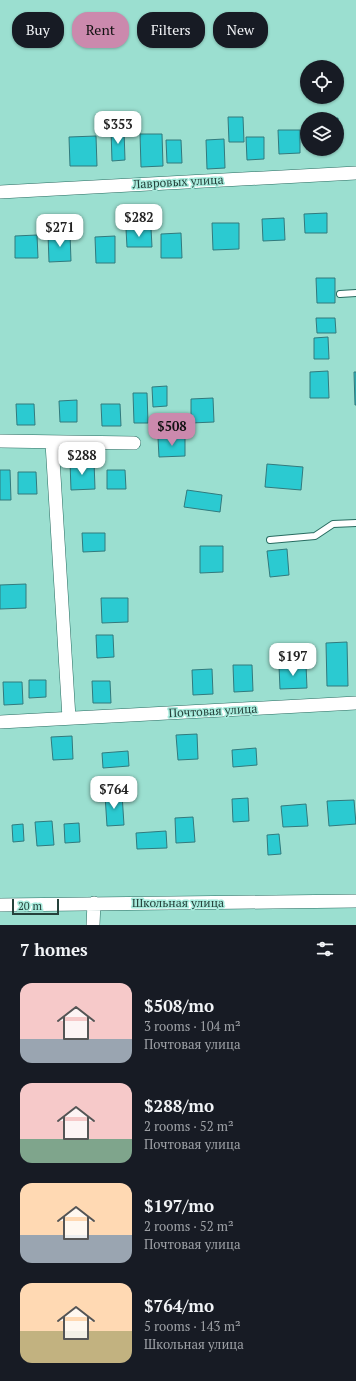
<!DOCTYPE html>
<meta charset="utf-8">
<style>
:root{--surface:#171b24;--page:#242831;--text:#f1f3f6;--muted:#9ea1a6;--accent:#cb89ad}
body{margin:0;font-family:"PT Serif",serif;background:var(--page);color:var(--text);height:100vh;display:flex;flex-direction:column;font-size:15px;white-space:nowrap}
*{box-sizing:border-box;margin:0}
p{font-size:13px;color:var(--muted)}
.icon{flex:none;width:22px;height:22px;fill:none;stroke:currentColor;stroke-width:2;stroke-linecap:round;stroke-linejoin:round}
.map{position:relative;height:925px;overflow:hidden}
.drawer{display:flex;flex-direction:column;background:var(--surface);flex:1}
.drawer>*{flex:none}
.hud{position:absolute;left:12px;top:12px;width:332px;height:36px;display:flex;gap:8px}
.buttons{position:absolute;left:300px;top:60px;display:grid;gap:8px}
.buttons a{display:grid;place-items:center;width:44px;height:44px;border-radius:50%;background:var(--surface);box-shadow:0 1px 3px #0004;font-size:20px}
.scale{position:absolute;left:12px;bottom:10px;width:47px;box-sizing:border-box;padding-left:4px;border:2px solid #25413b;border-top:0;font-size:11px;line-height:14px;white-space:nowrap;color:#25413b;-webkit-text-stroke:3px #a8ecdd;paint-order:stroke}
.price{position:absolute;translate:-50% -34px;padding:0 9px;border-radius:8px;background:#fff;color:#222;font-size:13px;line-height:26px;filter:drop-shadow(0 1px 2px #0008)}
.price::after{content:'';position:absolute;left:50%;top:24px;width:12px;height:9px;margin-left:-6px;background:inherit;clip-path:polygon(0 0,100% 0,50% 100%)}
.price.active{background:var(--accent);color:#111}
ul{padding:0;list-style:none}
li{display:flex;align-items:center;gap:12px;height:100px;padding:0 20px}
li span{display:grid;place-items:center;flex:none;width:112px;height:80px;border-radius:12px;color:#555}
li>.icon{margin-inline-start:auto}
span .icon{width:48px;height:48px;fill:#fffc;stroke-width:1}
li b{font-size:17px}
h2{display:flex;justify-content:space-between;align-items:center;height:48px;padding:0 20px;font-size:17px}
.pill{padding:0 14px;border-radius:16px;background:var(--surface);box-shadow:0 1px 3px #0004;font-size:14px;line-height:36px}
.pill.active{background:var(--accent);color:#111}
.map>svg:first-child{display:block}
.building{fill:#2bcad1;stroke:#327a7d}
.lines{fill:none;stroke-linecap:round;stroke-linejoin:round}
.lane-casing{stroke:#276b60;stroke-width:8}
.street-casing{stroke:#276b60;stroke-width:14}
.lane{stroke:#fff;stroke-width:6}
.street{stroke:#fff;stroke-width:13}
.labels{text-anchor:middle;stroke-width:3;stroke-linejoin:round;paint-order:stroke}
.street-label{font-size:12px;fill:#25413b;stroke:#a8ecdd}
</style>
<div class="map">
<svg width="356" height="925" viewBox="0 0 356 925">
<rect width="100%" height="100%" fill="#9bdfd0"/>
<path class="building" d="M 228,117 L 243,117 L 244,142 L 229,142 Z
M 338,118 L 339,140 L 337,140 L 337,119 L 320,119 Z
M 111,130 L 124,130 L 125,160 L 112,161 Z
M 278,130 L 300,130 L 300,153 L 279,154 Z
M 140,134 L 162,134 L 163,166 L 141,167 Z
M 96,136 L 97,166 L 70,166 L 69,137 Z
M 246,137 L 264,137 L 264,159 L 247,160 Z
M 224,139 L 225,168 L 207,169 L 206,140 Z
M 166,140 L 181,140 L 182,163 L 167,163 Z
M 327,213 L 327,233 L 305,233 L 304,214 Z
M 284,218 L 285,240 L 263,241 L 262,219 Z
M 212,223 L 239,223 L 239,249 L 213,250 Z
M 151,228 L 152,247 L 127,247 L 126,229 Z
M 70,233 L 71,261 L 49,262 L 48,234 Z
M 181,233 L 182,258 L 161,258 L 161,234 Z
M 37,235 L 38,258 L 15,258 L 15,236 Z
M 115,236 L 115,263 L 96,263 L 95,237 Z
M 316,278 L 335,278 L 335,303 L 317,303 Z
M 316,318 L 335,318 L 336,333 L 317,333 Z
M 328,337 L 329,359 L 314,359 L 314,338 Z
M 328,371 L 329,398 L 310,398 L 310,372 Z
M 354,372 L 356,372 L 356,405 L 355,405 Z
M 167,386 L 167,406 L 153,407 L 152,387 Z
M 133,393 L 147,393 L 148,423 L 134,423 Z
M 213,398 L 214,422 L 191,423 L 191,399 Z
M 77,400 L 77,422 L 60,422 L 59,401 Z
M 16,404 L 34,404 L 35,425 L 17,425 Z
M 101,404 L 120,404 L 121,426 L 102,426 Z
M 185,437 L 185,456 L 159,457 L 158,438 Z
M 94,461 L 95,489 L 71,490 L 70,462 Z
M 267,464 L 303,467 L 301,490 L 265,487 Z
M 0,470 L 10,470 L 11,500 L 0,500 Z
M 107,470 L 125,470 L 126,489 L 107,489 Z
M 18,472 L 36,472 L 37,494 L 18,494 Z
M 187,490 L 222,495 L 220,512 L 184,507 Z
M 82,533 L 105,533 L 105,551 L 83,552 Z
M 200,546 L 223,546 L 223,572 L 200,573 Z
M 287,549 L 289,575 L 270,577 L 267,551 Z
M 26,584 L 26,608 L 0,609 L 0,585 Z
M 101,598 L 128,598 L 128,622 L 102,623 Z
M 96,635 L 113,635 L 114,657 L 97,658 Z
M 347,642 L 348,686 L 327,686 L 326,643 Z
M 233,665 L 252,665 L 253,691 L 234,692 Z
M 306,665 L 307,688 L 280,689 L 279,666 Z
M 212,669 L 213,694 L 193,695 L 192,670 Z
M 29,680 L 46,680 L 46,697 L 29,698 Z
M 92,681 L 110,681 L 111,703 L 93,703 Z
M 3,682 L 22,682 L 23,704 L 4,705 Z
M 197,734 L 198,759 L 178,760 L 176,735 Z
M 72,736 L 73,759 L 53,760 L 51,737 Z
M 256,748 L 257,765 L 233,767 L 232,750 Z
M 128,751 L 129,766 L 103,768 L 102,753 Z
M 122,794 L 124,825 L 107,826 L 105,795 Z
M 248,798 L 249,821 L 233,822 L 232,799 Z
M 354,800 L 356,824 L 329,826 L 327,801 Z
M 306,804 L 308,826 L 283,827 L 281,806 Z
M 193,817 L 195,842 L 176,843 L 175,818 Z
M 52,821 L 54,845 L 37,846 L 35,822 Z
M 79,823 L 80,842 L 65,843 L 64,824 Z
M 23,824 L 24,841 L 13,842 L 12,825 Z
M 166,831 L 167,848 L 137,849 L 136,833 Z
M 279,834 L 281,854 L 268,855 L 267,835 Z"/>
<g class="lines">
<defs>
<path id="lane" d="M 340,294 L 356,293
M 270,540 L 315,536 L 333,524 L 356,523"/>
<path id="street" d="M 0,192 L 356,173
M 0,441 L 134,443
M 52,443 L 69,718
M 0,722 L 356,703
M 0,905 L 356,901
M 93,925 L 94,903"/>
</defs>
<use href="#lane" class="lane-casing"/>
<use href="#street" class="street-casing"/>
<use href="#lane" class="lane"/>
<use href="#street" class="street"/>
</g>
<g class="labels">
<g class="street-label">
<text transform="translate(178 182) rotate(-3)" y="4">Лавровых улица</text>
<text transform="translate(213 711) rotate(-3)" y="4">Почтовая улица</text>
<text x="178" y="907">Школьная улица</text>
</g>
</g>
</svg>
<div class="buttons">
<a><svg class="icon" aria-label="locate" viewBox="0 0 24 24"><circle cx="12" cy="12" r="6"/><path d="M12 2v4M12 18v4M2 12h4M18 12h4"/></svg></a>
<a><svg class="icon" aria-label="layers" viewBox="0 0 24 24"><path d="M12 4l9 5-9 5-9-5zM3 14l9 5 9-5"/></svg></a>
</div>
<div class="scale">20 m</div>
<b class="price" style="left:118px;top:145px">$353</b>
<b class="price" style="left:139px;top:238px">$282</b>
<b class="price" style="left:60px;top:248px">$271</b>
<b class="price active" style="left:172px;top:447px">$508</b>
<b class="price" style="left:82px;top:476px">$288</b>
<b class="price" style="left:293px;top:677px">$197</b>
<b class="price" style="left:114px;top:810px">$764</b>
<div class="hud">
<a class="pill">Buy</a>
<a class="pill active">Rent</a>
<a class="pill">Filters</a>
<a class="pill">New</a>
</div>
</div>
<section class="drawer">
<h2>7 homes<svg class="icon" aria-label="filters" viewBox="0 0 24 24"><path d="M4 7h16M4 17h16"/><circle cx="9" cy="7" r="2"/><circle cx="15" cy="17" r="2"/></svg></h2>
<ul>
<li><span style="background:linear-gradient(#f6c9c9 70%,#9aa5b1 0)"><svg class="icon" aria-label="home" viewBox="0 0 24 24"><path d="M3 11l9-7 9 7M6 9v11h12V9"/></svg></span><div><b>$508/mo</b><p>3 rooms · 104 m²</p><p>Почтовая улица</p></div></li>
<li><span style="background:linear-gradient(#f6c9c9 70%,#7fa58c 0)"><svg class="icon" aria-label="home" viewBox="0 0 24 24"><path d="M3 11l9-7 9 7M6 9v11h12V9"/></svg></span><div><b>$288/mo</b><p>2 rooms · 52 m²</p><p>Почтовая улица</p></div></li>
<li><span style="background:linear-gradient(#ffd9b3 65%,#9aa5b1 0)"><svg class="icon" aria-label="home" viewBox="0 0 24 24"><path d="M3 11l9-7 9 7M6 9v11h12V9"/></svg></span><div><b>$197/mo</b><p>2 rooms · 52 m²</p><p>Почтовая улица</p></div></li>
<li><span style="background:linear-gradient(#ffd9b3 60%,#c2b280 0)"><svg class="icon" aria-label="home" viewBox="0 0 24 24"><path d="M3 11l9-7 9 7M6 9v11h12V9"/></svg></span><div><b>$764/mo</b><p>5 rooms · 143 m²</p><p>Школьная улица</p></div></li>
</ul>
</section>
